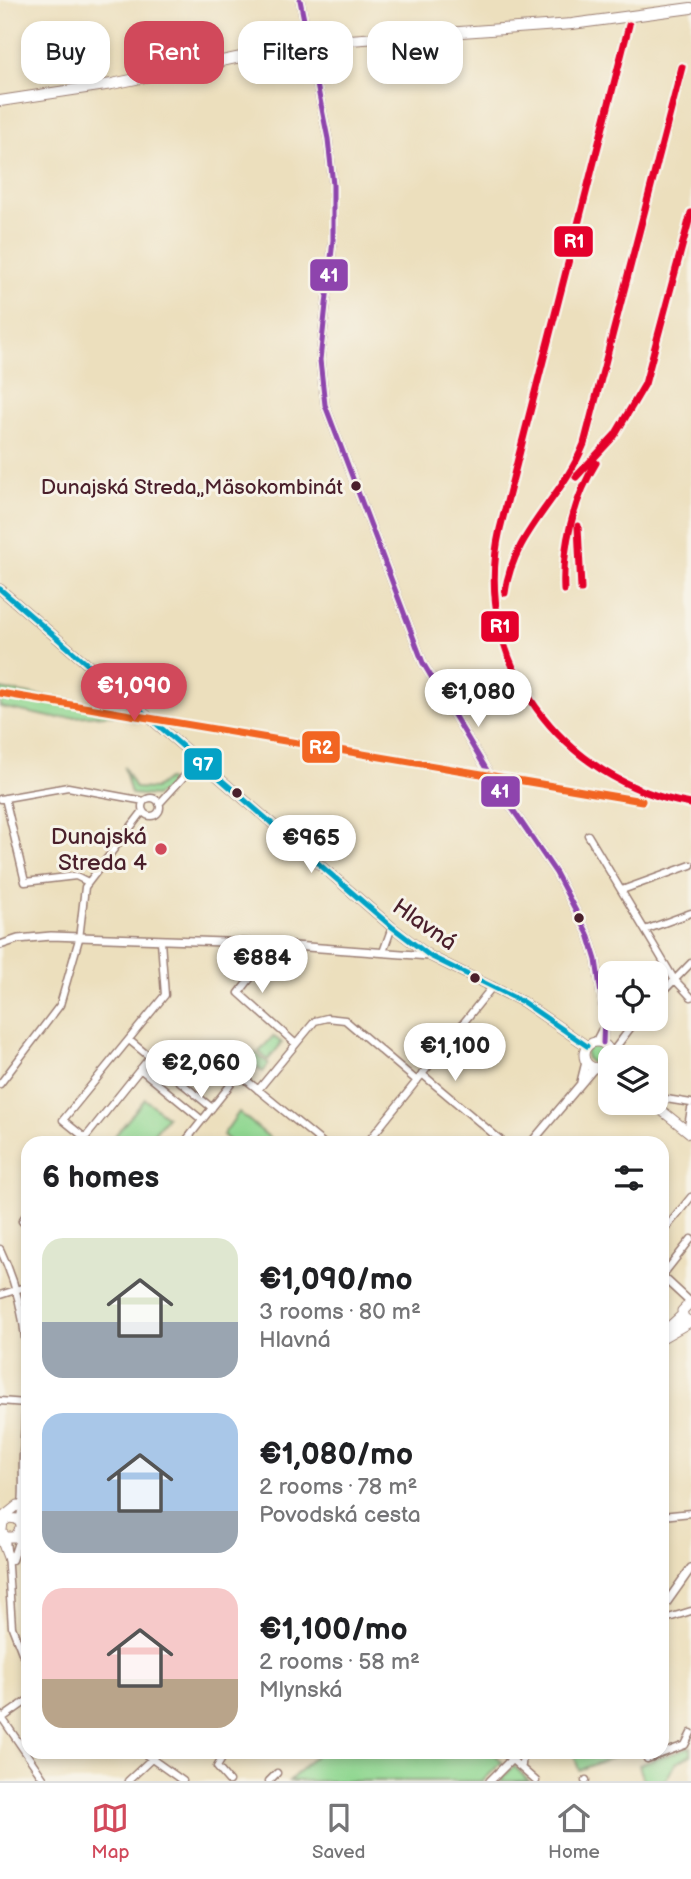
<!DOCTYPE html>
<meta charset="utf-8">
<style>
:root{--surface:#fff;--page:#f2f2f2;--text:#202124;--muted:#757577;--line:#e0e0e0;--accent:#d1495b}
body{margin:0;font-family:"Balsamiq Sans",sans-serif;background:var(--page);color:var(--text);height:100vh;display:flex;flex-direction:column;font-size:26px;white-space:nowrap}
*{box-sizing:border-box;margin:0}
p{font-size:23px;color:var(--muted)}
.icon{flex:none;width:38px;height:38px;fill:none;stroke:currentColor;stroke-width:2;stroke-linecap:round;stroke-linejoin:round}
.map{position:relative;flex:1;overflow:hidden}
.sheet{position:absolute;left:21px;top:1136px;width:648px;height:623px;display:flex;flex-direction:column;background:var(--surface);border-radius:21px;box-shadow:0 4px 10px #0003}
.sheet>*{flex:none}
.guide{position:absolute;left:21px;top:21px;width:649px;height:63px;display:flex;gap:14px}
.controls{position:absolute;left:598px;top:961px;display:grid;gap:14px}
.controls a{display:grid;place-items:center;width:70px;height:70px;border-radius:14px;background:var(--surface);box-shadow:0 4px 10px #0003;font-size:35px}
.price{position:absolute;translate:-50% -60px;padding:0 16px;border-radius:24px;background:#fff;color:#222;font-size:23px;line-height:46px;filter:drop-shadow(0 2px 4px #0008)}
.price::after{content:'';position:absolute;left:50%;top:42px;width:21px;height:16px;margin-left:-10px;background:inherit;clip-path:polygon(0 0,100% 0,50% 100%)}
.price.active{background:var(--accent);color:#fff}
ul{padding:0;list-style:none}
li{display:flex;align-items:center;gap:21px;height:175px;padding:0 21px}
li span{display:grid;place-items:center;flex:none;width:196px;height:140px;border-radius:21px;color:#555}
li>.icon{margin-inline-start:auto}
span .icon{width:84px;height:84px;fill:#fffc;stroke-width:1}
li b{font-size:30px}
h2{display:flex;justify-content:space-between;align-items:center;height:84px;padding:0 21px;font-size:30px}
.tag{padding:0 24px;border-radius:21px;background:var(--surface);box-shadow:0 4px 10px #0003;font-size:24px;line-height:63px}
.tag.active{background:var(--accent);color:#fff}
.tabs{display:flex;justify-content:space-around;align-items:center;height:98px;border-top:2px solid var(--line);background:var(--surface);font-size:19px;color:var(--muted)}
.tabs a{display:grid;justify-items:center;gap:4px}
.tabs .active{color:var(--accent)}
.map>svg:first-child{display:block}
.green{fill:#90d791;stroke:#6d7b5e;stroke-width:2}
.lines{fill:none;stroke-linecap:round;stroke-linejoin:round}
.minor-casing{stroke:#9b7f74;stroke-width:9}
.tertiary-casing{stroke:#9b7f74;stroke-width:10}
.secondary-casing{stroke:#9b7f74;stroke-width:11}
.primary-casing{stroke:#9b7f74;stroke-width:12}
.minor{stroke:#fff;stroke-width:6}
.tertiary{stroke:#fff;stroke-width:7}
.secondary{stroke:#fff;stroke-width:9}
.primary{stroke:#fff;stroke-width:10}
.bus-1-casing{stroke:#f7f3e8;stroke-width:10}
.bus-2-casing{stroke:#f7f3e8;stroke-width:10}
.bus-1{stroke:#8e44ad;stroke-width:5}
.bus-2{stroke:#04a2c6;stroke-width:5}
.rail-1-casing{stroke:#f7f3e8;stroke-width:12}
.rail-2-casing{stroke:#f7f3e8;stroke-width:12}
.rail-1{stroke:#e4002b;stroke-width:7}
.rail-2{stroke:#f26522;stroke-width:7}
.bus-dot{fill:#4a1f2b;stroke:#f7f3e8;stroke-width:2.5}
.poi-dot{fill:#d1495b;stroke:#f7f3e8;stroke-width:2.5}
.labels{text-anchor:middle;stroke-width:6;stroke-linejoin:round;paint-order:stroke}
.bus-label{font-size:21px;fill:#4a1f2b;stroke:#f7f3e8;text-anchor:end}
.poi-label{font-size:23px;fill:#4a1f2b;stroke:#f7f3e8;text-anchor:end}
.street-label{font-size:23px;fill:#4a1f2b;stroke:#f7f3e8}
.line-badge{stroke:#f7f3e8;stroke-width:2.5}
.badge-label{font-size:19px;text-anchor:middle;font-weight:bold;fill:#fff}
</style>
<div class="map">
<svg width="691" height="1781" viewBox="0 0 691 1781">
<rect width="100%" height="100%" fill="#f7f3e8"/>
<filter id="ink" filterUnits="userSpaceOnUse"><feTurbulence type="fractalNoise" baseFrequency=".0143" numOctaves="2"/><feDisplacementMap in="SourceGraphic" scale="14" xChannelSelector="R" yChannelSelector="G"/><feConvolveMatrix kernelMatrix="1 2 1 2 8 2 1 2 1" color-interpolation-filters="sRGB"/></filter>
<filter id="wash" filterUnits="userSpaceOnUse"><feTurbulence type="fractalNoise" baseFrequency=".00686" numOctaves="4" result="noise"/><feDisplacementMap in="SourceGraphic" scale="28" xChannelSelector="R" yChannelSelector="G"/><feGaussianBlur stdDeviation="1.57" result="paint"/><feColorMatrix in="noise" values="0 0 0 0 0 0 0 0 0 0 0 0 0 0 0 0 0 1.4 0 .05"/><feComposite in="paint" operator="in"/></filter>
<g filter="url(#wash)">
<rect width="100%" height="100%" fill="#ecdfbd"/>
<path class="green" d="M 0,689 L 138,713 L 55,718 L 0,707 Z
M 124,767 L 135,788 L 154,789 L 167,779 L 173,784 L 155,796 L 131,794 Z
M 273,1036 L 282,1043 L 268,1060 L 259,1052 Z
M586 1054a10 10 0 1 1 20 0a10 10 0 1 1-20 0Z
M 255,1053 L 269,1064 L 263,1072 L 249,1061 Z
M 145,1099 L 167,1117 L 146,1143 L 119,1143 L 113,1138 Z
M 239,1112 L 276,1143 L 232,1143 L 223,1135 Z
M 691,1747 L 691,1755 L 676,1763 L 665,1781 L 644,1781 L 639,1765 Z
M 319,1752 L 493,1752 L 502,1762 L 483,1781 L 289,1781 Z
M 573,1752 L 624,1752 L 625,1753 L 579,1770 Z
M 514,1766 L 529,1781 L 500,1781 Z"/>
</g>
<g filter="url(#ink)">
<g class="lines">
<defs>
<path id="minor" d="M 5,798 L 25,882 L 76,876 L 88,882
M142 807a9 9 0 1 1 18 0a9 9 0 1 1-18 0Z
M 0,799 L 68,787 L 144,801
M 159,804 L 199,760
M 588,835 L 674,979 L 691,997
M 622,890 L 691,865
M 645,930 L 691,913
M 277,944 L 239,993 L 296,1044
M 383,952 L 392,927
M 656,999 L 691,963
M 129,1040 L 212,1108
M 610,1055 L 638,1018
M 140,1069 L 202,1120
M 422,1074 L 504,1143
M 0,1084 L 60,1005 L 79,939 L 85,887 L 143,811
M 258,1090 L 315,1021 L 327,1018 L 345,1020 L 417,1081
M 660,1098 L 691,1103
M 687,1132 L 691,1109
M 84,1137 L 63,1120 L 165,995 L 161,941
M 81,1143 L 150,1057
M 184,1143 L 239,1074 L 323,1143
M 367,1143 L 493,986
M 28,1212 L 22,1221 L 28,1228
M 662,1233 L 691,1197
M 0,1249 C 35,1322 27,1379 23,1456 C 22,1478 25,1500 19,1521
M 662,1276 L 691,1239
M 0,1295 L 28,1286
M 0,1401 L 26,1403
M 662,1516 L 691,1513
M 6,1537 L 12,1627 L 28,1668
M 12,1560 L 18,1542 L 28,1536
M 662,1620 L 691,1611
M 0,1715 L 45,1781
M 1,1719 L 28,1700
M 142,1752 L 183,1781
M 226,1752 L 217,1767 L 229,1781
M 503,1752 L 536,1781
M 647,1759 L 685,1745 L 691,1733
M 522,1765 L 523,1752
M 128,1781 L 159,1752
M 269,1781 L 277,1773
M 585,1781 L 586,1780"/>
<path id="tertiary" d="M 300,0 L 328,139 L 333,185 L 333,240 L 320,360 L 325,405 L 423,663 L 494,782 L 556,873 L 588,934 L 596,960 L 604,1015 L 603,1043
M 0,945 L 18,939 L 51,936 L 253,943 L 429,956
M 596,1042 L 602,1030
M 581,1082 L 586,1062
M 531,1143 L 595,1067
M 662,1276 L 690,1302
M 662,1609 L 691,1568
M 490,1781 L 519,1752"/>
<path id="secondary" d="M 0,589 L 392,927 L 430,956 L 523,1002 L 587,1046
M584 1055a13 13 0 1 1 26 0a13 13 0 1 1-26 0Z
M 651,1102 L 691,1134
M 691,1302 L 682,1311 L 684,1318 L 691,1322
M 662,1333 L 683,1314
M 662,1338 L 690,1322
M 3,1517 L 18,1505
M 0,1530 L 6,1537 L 15,1537 L 22,1526 L 17,1519 L 9,1518 L 3,1522 L 2,1530
M 0,1536 L 9,1560"/>
<path id="primary" d="M 0,101 L 112,84 L 308,43 L 572,24 L 691,8"/>
</defs>
<use href="#minor" class="minor-casing"/>
<use href="#tertiary" class="tertiary-casing"/>
<use href="#secondary" class="secondary-casing"/>
<use href="#primary" class="primary-casing"/>
<use href="#minor" class="minor"/>
<use href="#tertiary" class="tertiary"/>
<use href="#secondary" class="secondary"/>
<use href="#primary" class="primary"/>
<defs>
<path id="bus-1" d="M 300,0 L 328,139 L 333,185 L 333,240 L 320,360 L 325,405 L 423,663 L 494,782 L 556,873 L 588,934 L 596,960 L 604,1015 L 603,1043"/>
<path id="bus-2" d="M 0,589 L 392,927 L 430,956 L 523,1002 L 587,1046"/>
</defs>
<use href="#bus-1" class="bus-1-casing"/>
<use href="#bus-2" class="bus-2-casing"/>
<use href="#bus-1" class="bus-1"/>
<use href="#bus-2" class="bus-2"/>
<defs>
<path id="rail-1" d="M 629,25 L 500,529 C 470,660 562,782 691,804
M 576,477 L 615,435 L 645,384 L 691,213
M 578,526 L 581,589
M 564,590 C 562,548 573,500 596,463
M 505,593 C 513,532 562,499 584,444 L 682,67"/>
<path id="rail-2" d="M 0,693 L 642,801"/>
</defs>
<use href="#rail-1" class="rail-1-casing"/>
<use href="#rail-2" class="rail-2-casing"/>
<use href="#rail-1" class="rail-1"/>
<use href="#rail-2" class="rail-2"/>
</g>
</g>
<g class="bus-dot">
<circle cx="356" cy="486" r="6"/>
<circle cx="237" cy="793" r="6"/>
<circle cx="579" cy="918" r="6"/>
<circle cx="475" cy="978" r="6"/>
</g>
<circle class="poi-dot" cx="161" cy="849" r="7"/>
<g class="labels">
<g class="bus-label">
<text x="343" y="494">Dunajská Streda,,Mäsokombinát</text>
</g>
<g class="poi-label">
<text x="147" y="844">Dunajská<tspan x="147" dy="26">Streda 4</tspan></text>
</g>
<g class="street-label">
<text transform="translate(425 924) rotate(35)" y="8">Hlavná</text>
</g>
</g>
<g class="line-badge">
<rect x="553" y="225" width="41" height="33" rx="7" fill="#e4002b"/>
<rect x="309" y="258" width="40" height="34" rx="7" fill="#8e44ad"/>
<rect x="480" y="610" width="40" height="33" rx="7" fill="#e4002b"/>
<rect x="301" y="730" width="40" height="34" rx="7" fill="#f26522"/>
<rect x="183" y="747" width="40" height="34" rx="7" fill="#04a2c6"/>
<rect x="480" y="775" width="41" height="33" rx="7" fill="#8e44ad"/>
</g>
<g class="badge-label">
<text x="574" y="248">R1</text>
<text x="329" y="282">41</text>
<text x="500" y="633">R1</text>
<text x="321" y="754">R2</text>
<text x="203" y="771">97</text>
<text x="500" y="798">41</text>
</g>
</svg>
<div class="controls">
<a><svg class="icon" aria-label="locate" viewBox="0 0 24 24"><circle cx="12" cy="12" r="6"/><path d="M12 2v4M12 18v4M2 12h4M18 12h4"/></svg></a>
<a><svg class="icon" aria-label="layers" viewBox="0 0 24 24"><path d="M12 4l9 5-9 5-9-5zM3 14l9 5 9-5"/></svg></a>
</div>
<b class="price active" style="left:134px;top:723px">€1,090</b>
<b class="price" style="left:478px;top:729px">€1,080</b>
<b class="price" style="left:311px;top:875px">€965</b>
<b class="price" style="left:262px;top:995px">€884</b>
<b class="price" style="left:455px;top:1083px">€1,100</b>
<b class="price" style="left:201px;top:1100px">€2,060</b>
<div class="guide">
<a class="tag">Buy</a>
<a class="tag active">Rent</a>
<a class="tag">Filters</a>
<a class="tag">New</a>
</div>
<section class="sheet">
<h2>6 homes<svg class="icon" aria-label="filters" viewBox="0 0 24 24"><path d="M4 7h16M4 17h16"/><circle cx="9" cy="7" r="2"/><circle cx="15" cy="17" r="2"/></svg></h2>
<ul>
<li><span style="background:linear-gradient(#dfe7d0 60%,#9aa5b1 0)"><svg class="icon" aria-label="home" viewBox="0 0 24 24"><path d="M3 11l9-7 9 7M6 9v11h12V9"/></svg></span><div><b>€1,090/mo</b><p>3 rooms · 80 m²</p><p>Hlavná</p></div></li>
<li><span style="background:linear-gradient(#a9c7e8 70%,#9aa5b1 0)"><svg class="icon" aria-label="home" viewBox="0 0 24 24"><path d="M3 11l9-7 9 7M6 9v11h12V9"/></svg></span><div><b>€1,080/mo</b><p>2 rooms · 78 m²</p><p>Povodská cesta</p></div></li>
<li><span style="background:linear-gradient(#f6c9c9 65%,#b9a48a 0)"><svg class="icon" aria-label="home" viewBox="0 0 24 24"><path d="M3 11l9-7 9 7M6 9v11h12V9"/></svg></span><div><b>€1,100/mo</b><p>2 rooms · 58 m²</p><p>Mlynská</p></div></li>
</ul>
</section>
</div>
<nav class="tabs">
<a class="active"><svg class="icon" aria-label="map" viewBox="0 0 24 24"><path d="M3 6l6-2 6 2 6-2v14l-6 2-6-2-6 2zM9 4v14M15 6v14"/></svg>Map</a>
<a><svg class="icon" aria-label="saved" viewBox="0 0 24 24"><path d="M7 4h10v16l-5-4-5 4z"/></svg>Saved</a>
<a><svg class="icon" aria-label="home" viewBox="0 0 24 24"><path d="M3 11l9-7 9 7M6 9v11h12V9"/></svg>Home</a>
</nav>
